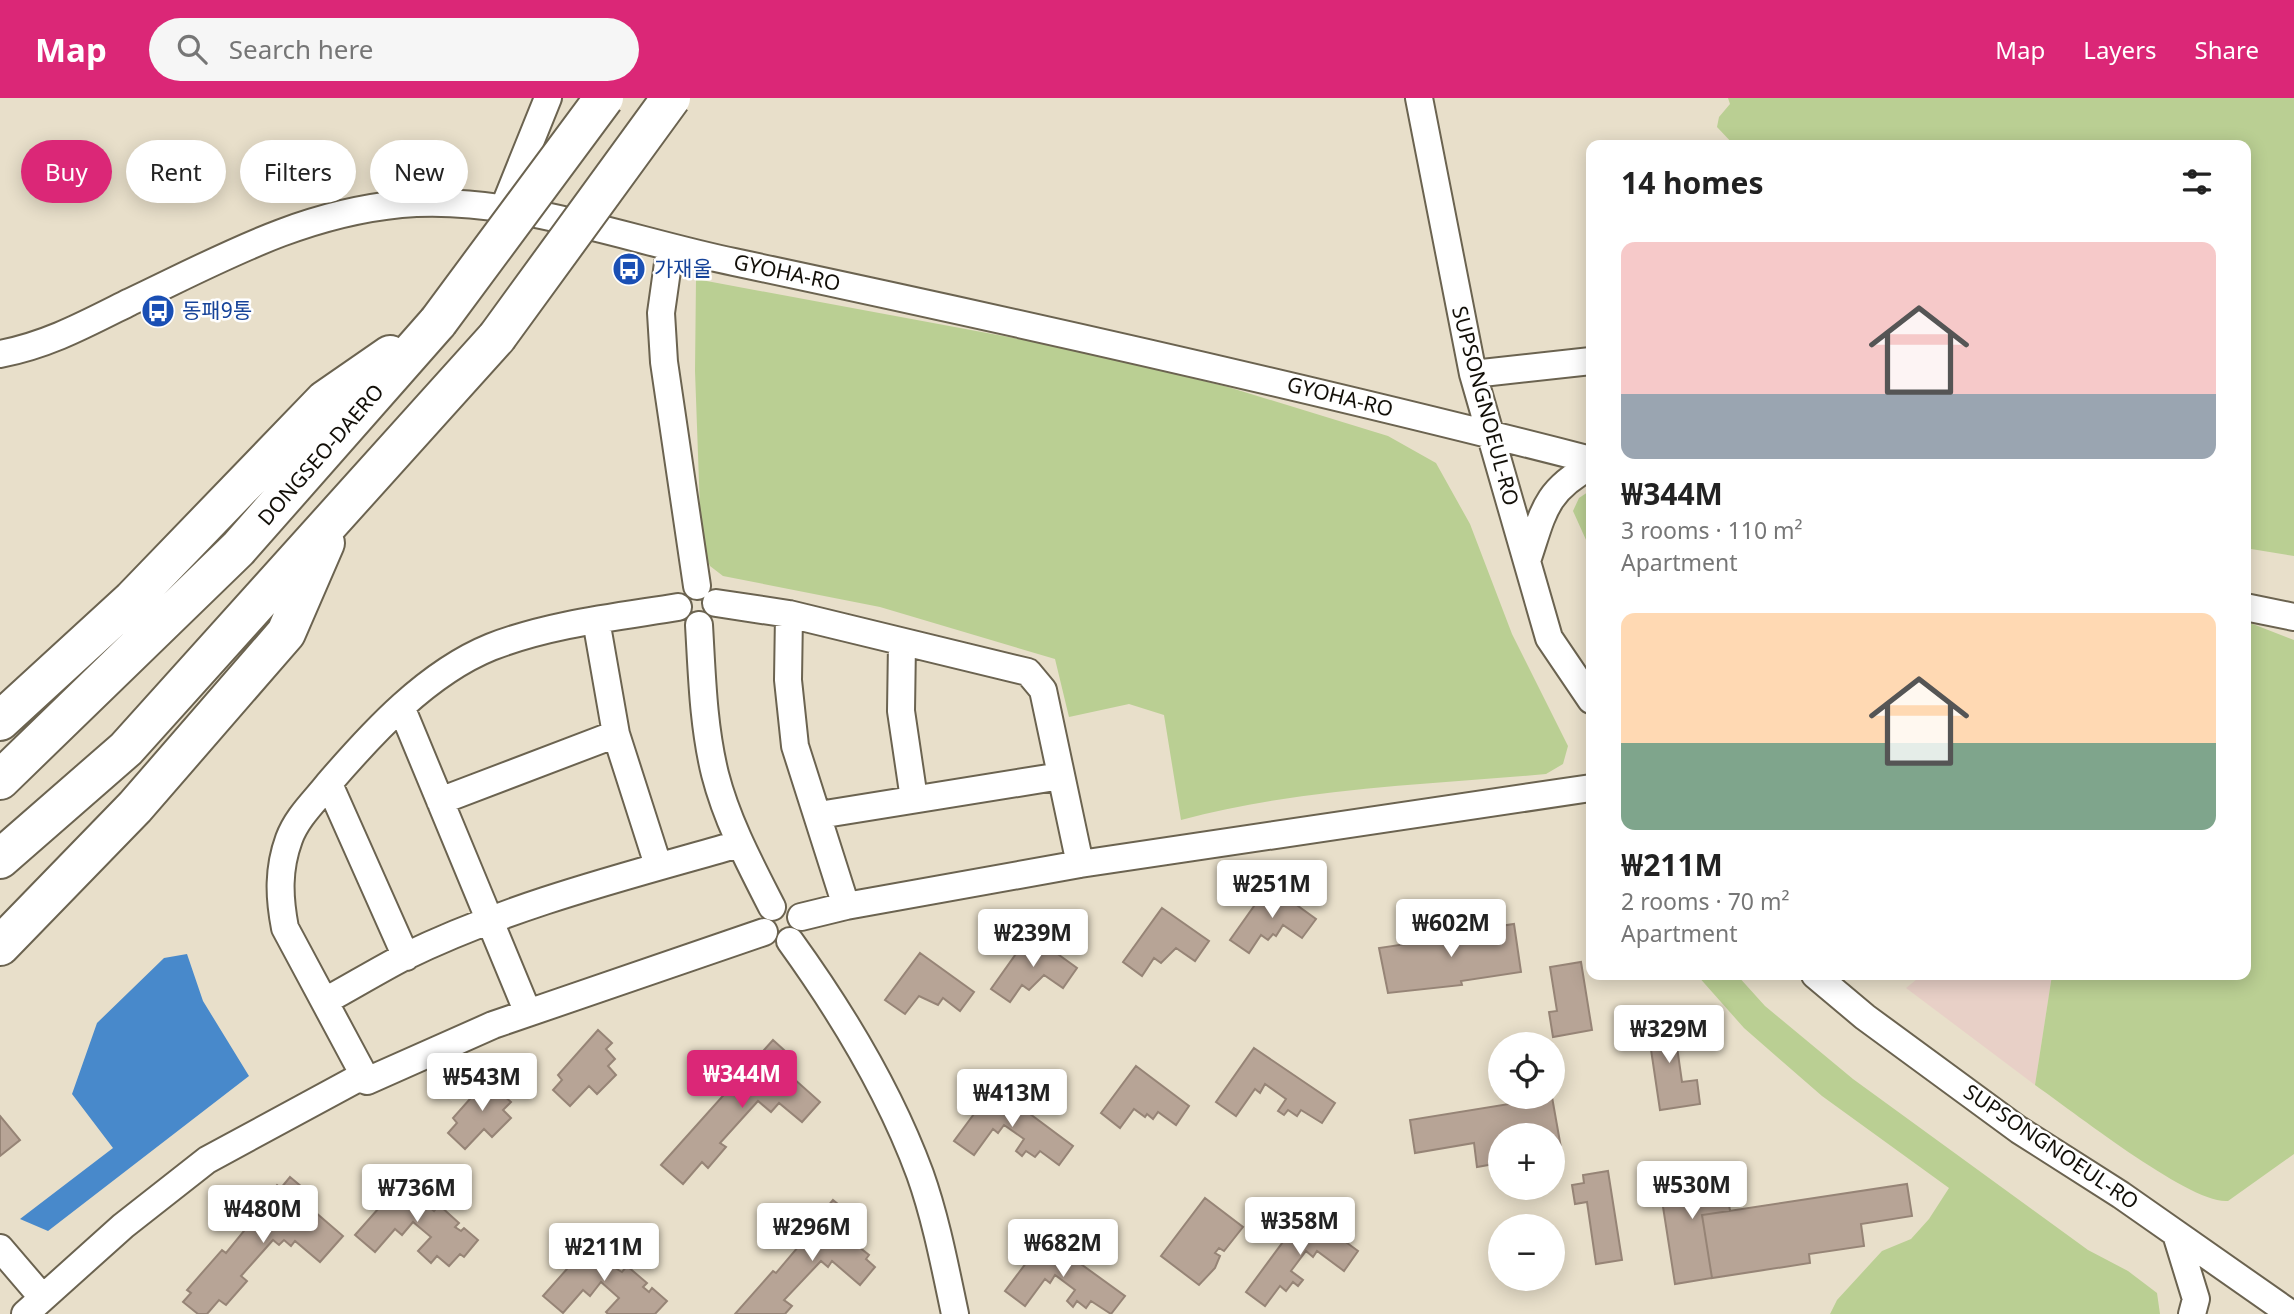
<!DOCTYPE html>
<meta charset="utf-8">
<style>
:root{--surface:#fff;--page:#f6f6f6;--text:#222;--muted:#767676;--accent:#db2777}
body{margin:0;font-family:"Noto Sans","Noto Sans KR",sans-serif;background:var(--page);color:var(--text);height:100vh;display:flex;flex-direction:column;font-size:26px;white-space:nowrap}
*{box-sizing:border-box;margin:0}
p{font-size:23px;color:var(--muted)}
.icon{flex:none;width:38px;height:38px;fill:none;stroke:currentColor;stroke-width:2;stroke-linecap:round;stroke-linejoin:round}
.map{position:relative;flex:1;overflow:hidden}
.sheet{position:absolute;left:1586px;top:42px;width:665px;height:840px;display:flex;flex-direction:column;background:var(--surface);border-radius:14px;box-shadow:0 4px 18px #0003}
.sheet>*{flex:none}
.banner{position:absolute;left:21px;top:42px;width:665px;height:63px;display:flex;gap:14px}
.controls{position:absolute;left:1488px;top:934px;display:grid;gap:14px}
.controls a{display:grid;place-items:center;width:77px;height:77px;border-radius:50%;background:var(--surface);box-shadow:0 4px 18px #0003;font-size:35px}
.price{position:absolute;translate:-50% -60px;padding:0 16px;border-radius:7px;background:#fff;color:#222;font-size:23px;line-height:46px;filter:drop-shadow(0 2px 4px #0008)}
.price::after{content:'';position:absolute;left:50%;top:42px;width:21px;height:16px;margin-left:-10px;background:inherit;clip-path:polygon(0 0,100% 0,50% 100%)}
.price.active{background:var(--accent);color:#fff}
ul{padding:0;list-style:none}
li{display:grid;align-content:center;gap:14px;height:371px;padding:0 35px}
li span{display:grid;place-items:center;height:217px;border-radius:14px;color:#555}
li>.icon{margin-inline-start:auto}
span .icon{width:126px;height:126px;fill:#fffc;stroke-width:1}
li b{font-size:30px}
h2{display:flex;justify-content:space-between;align-items:center;height:84px;padding:0 35px;font-size:30px}
.pill{padding:0 24px;border-radius:32px;background:var(--surface);box-shadow:0 4px 18px #0003;font-size:24px;line-height:63px}
.pill.active{background:var(--accent);color:#fff}
header{display:flex;align-items:center;gap:42px;box-sizing:border-box;height:98px;padding:0 35px;background:var(--accent);color:#fff}
header strong{font-size:33px}
nav{display:flex;gap:38px;margin-inline-start:auto;font-size:24px}
.search{width:490px;height:63px;background:var(--page);display:flex;align-items:center;gap:18px;box-sizing:border-box;padding:0 24px;border-radius:38px;color:var(--muted);font-size:26px}
.map>svg:first-child{display:block}
.commercial{fill:#e8d0c7}
.green{fill:#bacf93}
.water{fill:#4889cb}
.building{fill:#b7a496;stroke:#968476;stroke-width:2}
.lines{fill:none;stroke-linecap:round;stroke-linejoin:round}
.minor-casing{stroke:#6b6350;stroke-width:30}
.highway-casing{stroke:#6b6350;stroke-width:42}
.minor{stroke:#fff;stroke-width:26}
.highway{stroke:#fff;stroke-width:38}
.highway-bridge-casing{stroke:#6b6350;stroke-width:42;stroke-linecap:butt}
.highway-bridge{stroke:#fff;stroke-width:38}
.labels{text-anchor:middle;stroke-width:5;stroke-linejoin:round;paint-order:stroke}
.transit-label{font-size:21px;fill:#164399;stroke:#fff;text-anchor:start}
.street-label{font-size:21px;fill:#120f08;stroke:#fff}
</style>
<header>
<strong>Map</strong>
<div class="search"><svg class="icon" aria-label="search" viewBox="0 0 24 24"><circle cx="10" cy="10" r="6"/><path d="M15 15l6 6"/></svg>Search here</div>
<nav><a>Map</a><a>Layers</a><a>Share</a></nav>
</header>
<div class="map">
<svg width="2294" height="1216" viewBox="0 0 2294 1216">
<rect width="100%" height="100%" fill="#e8dfca"/>
<path class="commercial" d="M 1922,877 L 2052,877 L 2035,987 L 1906,890 Z"/>
<path class="green" d="M 1728,0 L 2294,0 L 2294,458 L 2245,450 L 2245,47 L 1734,47 L 1717,29 L 1719,19 L 1730,6 Z
M 696,181 L 1078,252 L 1228,289 L 1388,338 L 1436,365 L 1470,426 L 1512,536 L 1568,648 L 1563,666 L 1546,676 C 1424,687 1300,690 1181,722 L 1164,617 L 1129,606 L 1069,619 L 1055,561 L 880,509 L 723,478 L 710,468 L 705,456 L 700,412 L 695,273 Z
M 1591,392 L 1591,453 L 1573,413 L 1579,400 Z
M 2245,523 L 2294,542 L 2294,1056 L 2228,1103 C 2191,1107 2070,1011 2035,987 L 2052,877 L 2245,877 Z
M 1697,877 L 1737,877 L 1765,908 L 1853,981 L 2088,1152 L 2128,1173 L 2157,1195 L 2160,1216 L 1830,1216 L 1837,1202 L 1882,1153 L 1911,1141 L 1929,1121 L 1949,1090 L 1822,998 L 1744,930 Z"/>
<path class="water" d="M 187,856 L 203,903 L 249,978 L 48,1133 L 20,1121 L 113,1050 L 72,996 L 97,925 L 164,860 Z"/>
<path class="building" d="M 1269,787 L 1316,821 L 1302,840 L 1283,827 L 1276,838 L 1273,836 L 1268,842 L 1261,837 L 1249,855 L 1230,842 Z
M 1162,810 L 1209,843 L 1195,863 L 1176,850 L 1161,865 L 1154,860 L 1142,878 L 1123,864 Z
M 1514,826 L 1521,874 L 1461,883 L 1462,887 L 1388,895 L 1379,850 L 1427,843 L 1426,839 Z
M 1030,836 L 1077,870 L 1063,890 L 1044,877 L 1029,892 L 1022,887 L 1010,904 L 991,891 Z
M 920,855 L 974,894 L 960,913 L 943,900 L 938,907 L 919,898 L 905,916 L 885,902 Z
M 1581,864 L 1592,932 L 1553,939 L 1549,914 L 1557,913 L 1550,869 Z
M 1672,914 L 1682,984 L 1697,982 L 1700,1006 L 1660,1012 L 1646,918 Z
M 598,932 L 612,945 L 606,951 L 615,961 L 608,968 L 616,977 L 597,996 L 589,988 L 570,1008 L 553,992 L 562,982 L 558,977 Z
M 773,942 L 794,961 L 784,972 L 820,1004 L 802,1024 L 779,1005 L 771,1014 L 758,1003 L 720,1045 L 726,1049 L 708,1070 L 702,1064 L 683,1086 L 661,1067 Z
M 1254,950 L 1335,1005 L 1322,1025 L 1301,1012 L 1297,1018 L 1288,1012 L 1284,1017 L 1278,1013 L 1286,1001 L 1265,986 L 1260,995 L 1255,991 L 1236,1018 L 1216,1004 Z
M 1136,968 L 1189,1008 L 1176,1027 L 1158,1014 L 1153,1021 L 1147,1016 L 1145,1019 L 1134,1011 L 1120,1030 L 1101,1015 Z
M 493,975 L 507,988 L 501,995 L 511,1004 L 503,1012 L 511,1020 L 492,1039 L 484,1031 L 465,1051 L 448,1035 L 457,1025 L 453,1020 Z
M 994,989 L 1073,1048 L 1059,1067 L 1040,1053 L 1035,1059 L 1026,1053 L 1022,1058 L 1016,1053 L 1024,1041 L 1004,1027 L 998,1035 L 993,1031 L 974,1057 L 954,1043 Z
M 1552,999 L 1563,1061 L 1552,1063 L 1552,1038 L 1500,1038 L 1500,1065 L 1477,1069 L 1474,1045 L 1415,1055 L 1410,1022 Z
M 0,1018 L 20,1042 L 0,1058 Z
M 1608,1073 L 1622,1162 L 1596,1166 L 1587,1104 L 1575,1106 L 1572,1087 L 1584,1085 L 1583,1077 Z
M 1724,1073 L 1730,1113 L 1702,1117 L 1712,1180 L 1675,1186 L 1659,1083 Z
M 410,1075 L 426,1089 L 414,1102 L 426,1111 L 428,1108 L 434,1113 L 439,1107 L 459,1125 L 455,1129 L 461,1133 L 464,1130 L 478,1142 L 464,1159 L 460,1156 L 449,1168 L 437,1158 L 431,1165 L 418,1153 L 431,1139 L 413,1124 L 402,1137 L 395,1131 L 375,1154 L 355,1137 Z
M 290,1079 L 309,1095 L 295,1112 L 301,1116 L 308,1108 L 343,1138 L 320,1164 L 295,1143 L 291,1148 L 284,1142 L 279,1147 L 273,1142 L 241,1178 L 247,1183 L 226,1207 L 219,1202 L 207,1216 L 198,1216 L 183,1204 L 191,1195 L 187,1192 L 222,1152 L 226,1155 L 244,1133 L 240,1130 L 277,1087 L 281,1090 Z
M 1907,1086 L 1912,1118 L 1861,1126 L 1864,1148 L 1809,1156 L 1810,1165 L 1712,1180 L 1702,1117 Z
M 1205,1100 L 1243,1129 L 1224,1153 L 1219,1150 L 1215,1155 L 1220,1158 L 1215,1170 L 1199,1187 L 1161,1158 Z
M 833,1102 L 849,1115 L 843,1121 L 855,1131 L 848,1140 L 869,1157 L 866,1161 L 875,1169 L 860,1187 L 832,1163 L 828,1169 L 821,1163 L 784,1202 L 792,1208 L 785,1216 L 735,1216 L 773,1173 L 776,1175 L 821,1122 L 818,1120 Z
M 1305,1114 L 1358,1153 L 1344,1173 L 1317,1153 L 1313,1159 L 1306,1153 L 1291,1173 L 1303,1182 L 1298,1188 L 1293,1184 L 1286,1193 L 1280,1188 L 1265,1208 L 1246,1194 Z
M 598,1136 L 614,1149 L 602,1162 L 622,1174 L 627,1168 L 647,1185 L 643,1189 L 649,1194 L 652,1190 L 667,1203 L 655,1216 L 608,1216 L 606,1214 L 619,1200 L 601,1184 L 590,1198 L 583,1192 L 563,1215 L 543,1198 Z
M 1045,1140 L 1125,1198 L 1111,1216 L 1091,1203 L 1086,1210 L 1077,1203 L 1073,1209 L 1067,1203 L 1075,1192 L 1055,1177 L 1050,1185 L 1045,1181 L 1025,1208 L 1005,1193 Z"/>
<g class="lines">
<defs>
<path id="minor" d="M 1419,0 L 1473,276 L 1549,540 L 1591,602
M 504,109 L 548,0
M 670,151 L 661,215 L 664,264 L 697,488
M 0,256 C 48,247 86,226 130,204 C 221,161 299,116 401,106 C 510,96 628,142 734,164 C 1021,225 1307,289 1591,362
M 1473,276 L 1591,263
M 1527,463 C 1543,416 1544,393 1591,368
M 716,505 L 789,516 L 1028,574 L 1043,592 L 1080,766
M 678,509 C 616,519 550,526 491,549 C 427,575 373,634 329,685 C 315,703 297,719 289,741 C 278,771 279,799 285,830 L 367,983 L 493,927 L 764,834
M 2245,509 L 2294,519
M 789,516 L 788,582 L 795,648 L 846,808
M 596,522 L 616,636 L 658,767
M 699,527 C 702,577 703,627 715,676 C 727,723 750,766 772,809
M 902,545 L 901,613 L 914,701
M 402,611 L 528,915
M 329,686 L 406,859
M 440,703 L 616,636
M 819,717 L 1061,678
M 801,819 L 846,808 L 1080,766 L 1591,690
M 790,843 C 842,915 889,992 920,1076 C 936,1121 945,1169 955,1216
M 1815,877 L 1865,919 L 2019,1032 L 2121,1097 L 2291,1216
M 325,903 C 351,889 377,873 404,859 C 510,807 627,778 739,746
M 2176,1136 L 2196,1201 L 2192,1216
M 0,1150 L 42,1199
M 25,1216 L 123,1128 L 207,1062 L 364,977"/>
<path id="highway" d="M 0,623 L 132,502 L 325,302 L 390,257
M 0,682 L 238,451 L 438,224
M 0,761 L 126,651 L 497,239
M 0,848 L 135,709 L 286,535 L 325,445"/>
</defs>
<use href="#minor" class="minor-casing"/>
<use href="#highway" class="highway-casing"/>
<use href="#minor" class="minor"/>
<use href="#highway" class="highway"/>
<defs>
<path id="highway-bridge" d="M 438,224 L 604,0
M 497,239 L 671,0"/>
</defs>
<use href="#highway-bridge" class="highway-bridge-casing"/>
<use href="#highway-bridge" class="highway-bridge"/>
</g>
<defs>
<symbol id="bus-disc" viewBox="-11 -11 22 22"><circle r="9.5" fill="#1a4fb4" stroke="#fff"/><path d="M-5-6H5V4H4V6H2V4H-2V6H-4V4H-5ZM-3.5-4V0h7V-4ZM-3.5 1.2v1.5H-2V1.2ZM2 1.2v1.5H3.5V1.2Z" fill="#fff"/></symbol>
</defs>
<g fill-rule="evenodd">
<use href="#bus-disc" x="610" y="152" width="38" height="38"/>
<use href="#bus-disc" x="139" y="194" width="38" height="38"/>
</g>
<g class="labels">
<g class="transit-label">
<text x="654" y="178">가재울</text>
<text x="182" y="220">동패9통</text>
</g>
<g class="street-label">
<text transform="translate(787 175) rotate(12)" y="7">GYOHA-RO</text>
<text transform="translate(1340 299) rotate(14)" y="7">GYOHA-RO</text>
<text transform="translate(1485 308) rotate(75)" y="7">SUPSONGNOEUL-RO</text>
<text transform="translate(321 357) rotate(-49)" y="7">DONGSEO-DAERO</text>
<text transform="translate(2051 1049) rotate(34)" y="7">SUPSONGNOEUL-RO</text>
</g>
</g>
</svg>
<div class="controls">
<a><svg class="icon" aria-label="locate" viewBox="0 0 24 24"><circle cx="12" cy="12" r="6"/><path d="M12 2v4M12 18v4M2 12h4M18 12h4"/></svg></a>
<a>+</a>
<a>−</a>
</div>
<b class="price" style="left:1272px;top:822px">₩251M</b>
<b class="price" style="left:1451px;top:861px">₩602M</b>
<b class="price" style="left:1033px;top:871px">₩239M</b>
<b class="price" style="left:1669px;top:967px">₩329M</b>
<b class="price active" style="left:742px;top:1012px">₩344M</b>
<b class="price" style="left:482px;top:1015px">₩543M</b>
<b class="price" style="left:1012px;top:1031px">₩413M</b>
<b class="price" style="left:1692px;top:1123px">₩530M</b>
<b class="price" style="left:417px;top:1126px">₩736M</b>
<b class="price" style="left:263px;top:1147px">₩480M</b>
<b class="price" style="left:1300px;top:1159px">₩358M</b>
<b class="price" style="left:812px;top:1165px">₩296M</b>
<b class="price" style="left:1063px;top:1181px">₩682M</b>
<b class="price" style="left:604px;top:1185px">₩211M</b>
<div class="banner">
<a class="pill active">Buy</a>
<a class="pill">Rent</a>
<a class="pill">Filters</a>
<a class="pill">New</a>
</div>
<section class="sheet">
<h2>14 homes<svg class="icon" aria-label="filters" viewBox="0 0 24 24"><path d="M4 7h16M4 17h16"/><circle cx="9" cy="7" r="2"/><circle cx="15" cy="17" r="2"/></svg></h2>
<ul>
<li><span style="background:linear-gradient(#f6c9c9 70%,#9aa5b1 0)"><svg class="icon" aria-label="home" viewBox="0 0 24 24"><path d="M3 11l9-7 9 7M6 9v11h12V9"/></svg></span><div><b>₩344M</b><p>3 rooms · 110 m²</p><p>Apartment</p></div></li>
<li><span style="background:linear-gradient(#ffd9b3 60%,#7fa58c 0)"><svg class="icon" aria-label="home" viewBox="0 0 24 24"><path d="M3 11l9-7 9 7M6 9v11h12V9"/></svg></span><div><b>₩211M</b><p>2 rooms · 70 m²</p><p>Apartment</p></div></li>
</ul>
</section>
</div>
